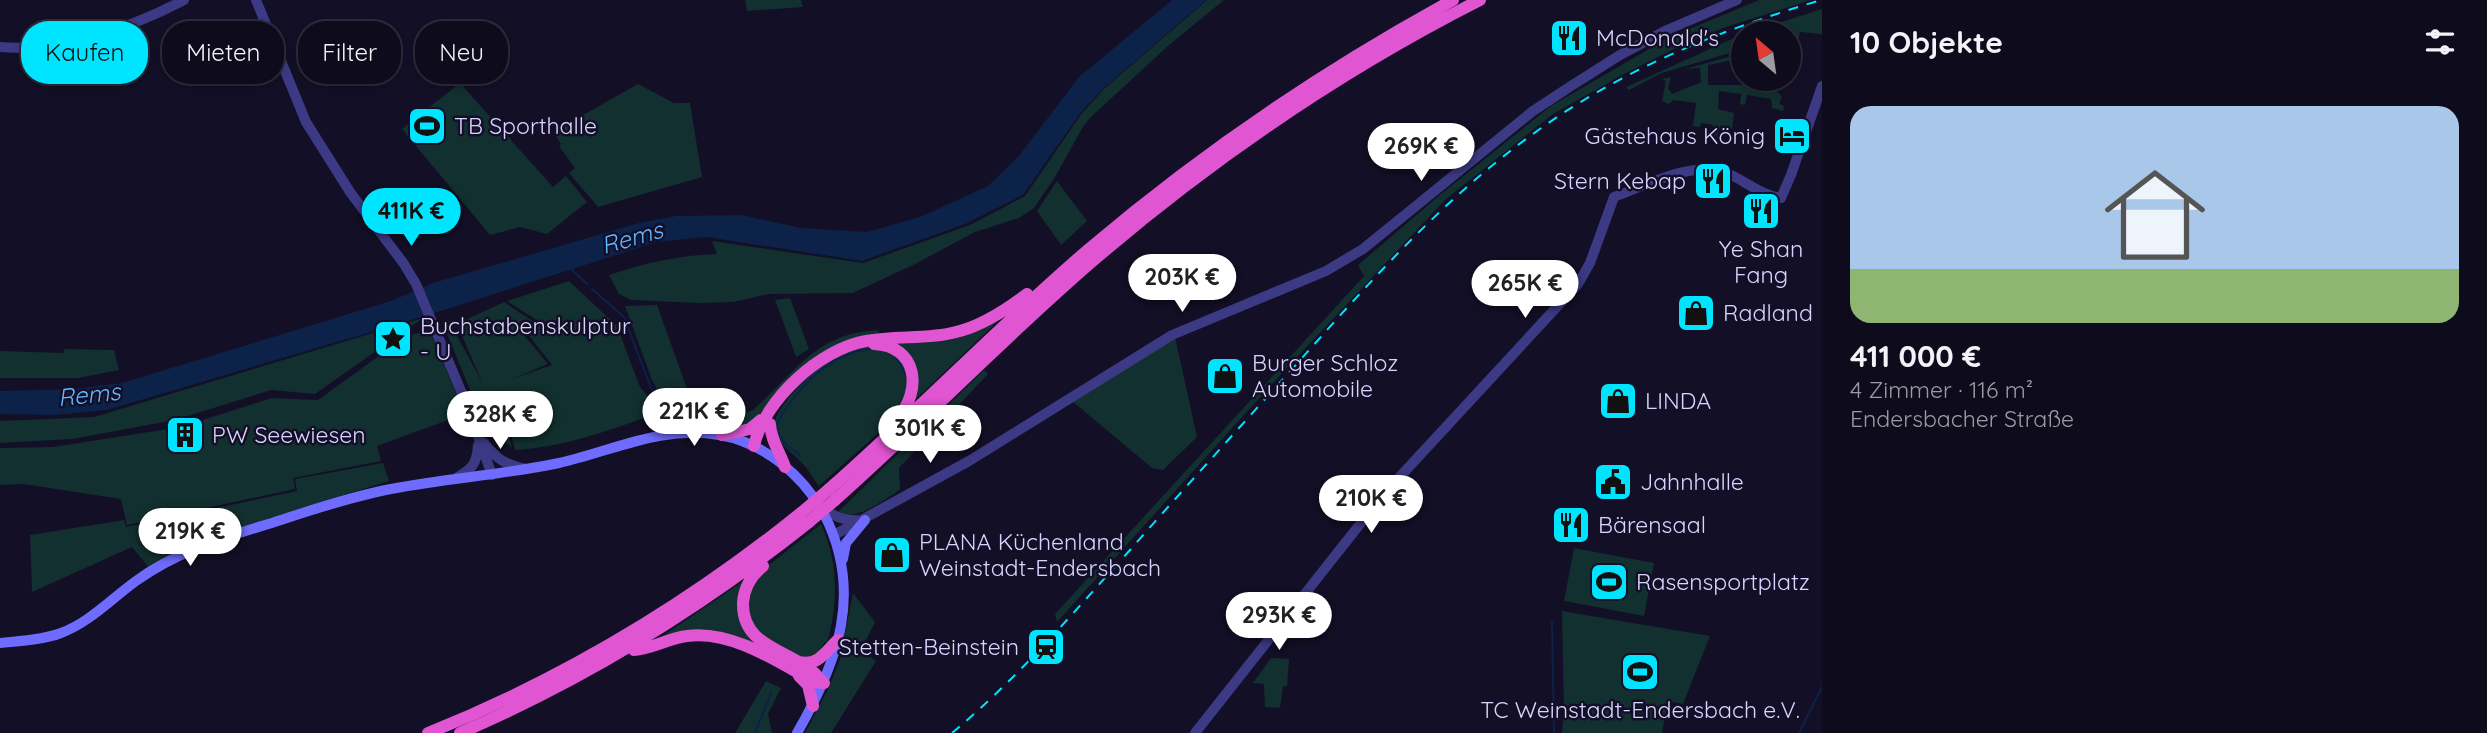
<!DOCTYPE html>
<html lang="de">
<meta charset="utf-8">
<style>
:root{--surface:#0e0b1c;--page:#1c1929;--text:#f1f3f6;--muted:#9b9ba3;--line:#2e2b3b;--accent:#00e5ff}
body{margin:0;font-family:Quicksand,sans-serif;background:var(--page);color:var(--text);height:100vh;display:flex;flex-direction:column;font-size:26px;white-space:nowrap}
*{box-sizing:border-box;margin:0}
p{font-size:23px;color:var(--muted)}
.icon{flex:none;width:38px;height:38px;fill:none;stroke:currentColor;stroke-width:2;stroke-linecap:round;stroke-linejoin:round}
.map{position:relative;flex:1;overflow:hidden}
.details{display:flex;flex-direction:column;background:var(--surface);width:665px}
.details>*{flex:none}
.banner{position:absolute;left:21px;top:21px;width:665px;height:63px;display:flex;gap:14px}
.needle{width:46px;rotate:331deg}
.fabs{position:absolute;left:1731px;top:21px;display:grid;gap:14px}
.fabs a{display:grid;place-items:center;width:70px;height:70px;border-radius:50%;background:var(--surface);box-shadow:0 4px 10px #0003,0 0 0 2px var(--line);font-size:35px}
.price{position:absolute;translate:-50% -60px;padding:0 16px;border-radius:24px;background:#fff;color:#222;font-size:23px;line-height:46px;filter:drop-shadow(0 2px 4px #0008)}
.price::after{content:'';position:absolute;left:50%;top:42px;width:21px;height:16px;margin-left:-10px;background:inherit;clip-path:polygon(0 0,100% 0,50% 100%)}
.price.active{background:var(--accent);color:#111}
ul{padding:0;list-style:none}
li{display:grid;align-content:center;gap:14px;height:371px;padding:0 28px}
li span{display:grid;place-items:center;height:217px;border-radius:21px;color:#555}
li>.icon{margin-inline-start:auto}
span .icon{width:126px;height:126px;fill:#fffc;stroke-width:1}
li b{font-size:30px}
h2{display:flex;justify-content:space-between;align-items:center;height:84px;padding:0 28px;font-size:30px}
.pill{padding:0 24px;border-radius:28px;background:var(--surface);box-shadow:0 4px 10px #0003,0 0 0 2px var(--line);font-size:24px;line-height:63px}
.pill.active{background:var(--accent);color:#111}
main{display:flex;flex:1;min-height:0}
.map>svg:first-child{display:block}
.green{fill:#12302f}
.water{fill:#0c2248}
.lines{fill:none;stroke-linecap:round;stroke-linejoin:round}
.stream{stroke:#0c2248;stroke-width:2}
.tertiary{stroke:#3d3a85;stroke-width:10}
.secondary{stroke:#6f6bff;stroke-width:10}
.trunk{stroke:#e055d1;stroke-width:12}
.rail{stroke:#00e5ff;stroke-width:2;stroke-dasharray:10 9;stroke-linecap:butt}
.trunk-bridge{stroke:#e055d1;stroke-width:12}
.labels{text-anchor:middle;stroke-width:5;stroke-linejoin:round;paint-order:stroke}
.poi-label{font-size:23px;fill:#d9d4ff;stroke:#130f26;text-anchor:start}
.water-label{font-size:24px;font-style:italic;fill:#62b6ff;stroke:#130f26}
</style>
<main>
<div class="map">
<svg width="1822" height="733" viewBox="0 0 1822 733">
<rect width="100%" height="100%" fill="#130f26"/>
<path class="green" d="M 745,0 L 801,0 L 803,7 L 747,11 Z
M 1207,0 L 1224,0 L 1168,46 L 1092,116 L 1084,125 L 1055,177 L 1034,208 L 1019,218 L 975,232 L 915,264 L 853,293 L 769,294 L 733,302 L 699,303 L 631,300 L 619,294 L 609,275 C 645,263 679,255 717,254 L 712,241 L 863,263 L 970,225 L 1025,196 L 1082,113 L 1105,88 Z
M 1759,0 L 1811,0 L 1723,28 L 1678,47 L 1622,75 L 1553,114 L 1446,199 L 1282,373 L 1057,622 L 1055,614 L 1364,276 L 1358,265 L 1441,194 L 1551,106 L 1668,38 Z
M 1822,9 L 1822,34 L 1800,32 L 1799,38 L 1789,40 L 1788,33 L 1746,33 Z
M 1743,34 L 1743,49 L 1662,73 L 1629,90 L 1626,87 Z
M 1743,53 L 1739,59 L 1708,65 L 1708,85 L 1742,85 L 1743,73 L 1743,79 L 1749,79 L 1751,89 L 1761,89 L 1769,79 L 1773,79 L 1774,88 L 1782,97 L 1779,104 L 1784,106 L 1783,111 L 1772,108 L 1771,99 L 1747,95 L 1745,105 L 1740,104 L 1741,94 L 1719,91 L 1718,109 L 1734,113 L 1732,129 L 1721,125 L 1717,136 L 1714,135 L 1713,125 L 1701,123 L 1700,127 L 1693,126 L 1696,103 L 1673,100 L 1669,104 L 1662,101 L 1666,81 L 1662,79 L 1671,77 L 1668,88 L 1672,94 L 1701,82 L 1700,68 L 1685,69 Z
M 460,83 L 553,187 L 566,176 L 587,202 L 547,234 L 520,227 L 490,235 L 402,129 Z
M 638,84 L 674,103 L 690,103 L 702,177 L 598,207 L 569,173 L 575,168 L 559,146 L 561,144 L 553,132 Z
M 1057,181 L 1087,221 L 1061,245 L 1037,211 Z
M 569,281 L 617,326 L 640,387 L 661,412 C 613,429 566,447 515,450 L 499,390 L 512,448 L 485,426 L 442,322 L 449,321 L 482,382 L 457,324 L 504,302 L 534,322 L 524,335 L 548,364 L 512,379 L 552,365 L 527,333 L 538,321 L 507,301 Z
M 790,298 L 809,349 L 796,357 L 775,300 Z
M 657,305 L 695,411 L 669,412 L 652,380 L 625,306 Z
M 423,318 L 315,394 L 271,390 L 175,420 L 72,439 L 0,443 L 0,421 L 94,417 Z
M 997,321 L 992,327 L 915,400 L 917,388 L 889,342 Z
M 429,330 L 465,414 L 377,446 L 381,461 L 293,478 L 295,489 L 127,525 L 121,499 L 23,484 L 0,485 L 0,448 L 53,447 L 181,427 L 272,398 L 318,400 L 405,337 Z
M 878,330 L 880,334 L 826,352 L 752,424 L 739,425 L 728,416 L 741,415 L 753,410 C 795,373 815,333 878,330 Z
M 1175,337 L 1197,437 L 1163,470 L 1152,468 L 1072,401 Z
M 864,347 L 878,347 L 902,360 L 910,388 L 893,420 L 819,486 C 813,479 809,470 803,464 C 793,453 780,446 775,431 C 767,411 821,363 838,355 C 847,352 856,350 864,347 Z
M 64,349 L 114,350 L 119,370 L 78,378 L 0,378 L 0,351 L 63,353 Z
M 984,370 L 988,374 L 899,468 L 900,490 C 884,499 856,523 838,512 Z
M 383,463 L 389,481 L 301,508 L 149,568 L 132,547 L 32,592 L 30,535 L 124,520 L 126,527 L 297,491 L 295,479 Z
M 821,524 C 839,562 838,604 827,643 L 825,642 L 819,651 L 820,652 L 805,658 L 773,645 L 750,624 L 746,602 L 760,572 Z
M 1574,548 L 1654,563 L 1644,616 L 1564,601 Z
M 745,580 L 740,598 L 762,647 L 749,644 L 661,637 Z
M 853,593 L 875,622 L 861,650 L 876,661 L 831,733 L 805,733 L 829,687 L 840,659 Z
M 1562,611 L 1710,636 L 1683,704 L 1668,701 L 1662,733 L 1562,733 L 1564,713 Z
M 1271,658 L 1289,659 L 1287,686 L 1283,686 L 1280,708 L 1265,707 L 1264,684 L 1253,683 Z
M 766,681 L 781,688 L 768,714 L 772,733 L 735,733 Z"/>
<path class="water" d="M 1172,0 L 1206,0 L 1104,88 L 1081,112 L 1023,195 L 965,224 L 862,261 L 706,237 L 657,242 L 422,317 L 107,410 L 55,415 L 0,414 L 0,391 L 73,389 L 122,383 L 391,301 L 433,283 L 639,223 L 676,216 L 741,215 L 801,228 L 867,232 L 920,217 L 988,186 L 1018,157 L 1079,77 Z"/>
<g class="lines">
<path class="stream" d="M 570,268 L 587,284
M 592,289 L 624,317 L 651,388 L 671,403
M 895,357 L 902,366 L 906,376
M 801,456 C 792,449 778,441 777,428 C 777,418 785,411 790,403 C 810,376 835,353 870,349
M 1552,622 L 1554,733
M 755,733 L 771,693
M 1799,733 L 1822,687"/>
<path class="tertiary" d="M 256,0 L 306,122 L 350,192 L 404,264 L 416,284 L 466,403 L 492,475
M 0,47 C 61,52 131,28 184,0
M 484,443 C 498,460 504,464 526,469
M 456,478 C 472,469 477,464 478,445
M 821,506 C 834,517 843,521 861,520
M 834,535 L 969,461 L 1172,335 L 1326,271 L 1363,249 L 1533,111 L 1571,86 L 1620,55 L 1667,30 L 1737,0
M 1195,733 L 1383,495 L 1578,284 L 1590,263 L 1614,197 C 1650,184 1692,159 1731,175 C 1748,183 1761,195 1781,198 L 1791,175 L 1822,86"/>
<path class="secondary" d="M 843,559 L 846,543 L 865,520
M 0,643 C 19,641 43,640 61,633 C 90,622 111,599 136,581 C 154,568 175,557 195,549 C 223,537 253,529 281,520 C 317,508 354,496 391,489 C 446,478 503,475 559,463 C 613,451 661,425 719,435 C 763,442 803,475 824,514 C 864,592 838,662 797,733"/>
<path class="trunk" d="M 874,344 C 918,346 922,390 898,418
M 770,424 C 771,441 780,452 785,467
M 722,435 L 750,429 L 761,420
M 754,446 C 764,400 820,349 866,341 C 896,335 927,340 956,332 C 982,326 1006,310 1027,294
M 828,490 C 917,412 999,326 1089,249 C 1202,153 1323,71 1453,0
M 835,500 C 923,422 1005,336 1095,259 C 1212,159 1342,70 1480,0
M 763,566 C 752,575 744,587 743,603 C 742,646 786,649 812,671 C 816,674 820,679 823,683
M 634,650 C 652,649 669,638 687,636 C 731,630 777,661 814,682 L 824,683
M 799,662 C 819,666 825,652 838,640
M 799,676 L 808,685 L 813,706
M 428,733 C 563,679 688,604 801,513
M 460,733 C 586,679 701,608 809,522"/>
<path class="rail" d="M 952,733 C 1018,678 1073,613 1130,550 C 1195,476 1262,403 1327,330 C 1395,254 1463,182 1547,124 C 1630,66 1724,29 1821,0"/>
<path class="trunk-bridge" d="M 801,513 L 828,490
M 809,522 L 835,500"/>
</g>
<defs>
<symbol id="restaurant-square" viewBox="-11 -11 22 22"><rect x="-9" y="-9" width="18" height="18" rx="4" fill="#00e5ff" stroke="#130f26"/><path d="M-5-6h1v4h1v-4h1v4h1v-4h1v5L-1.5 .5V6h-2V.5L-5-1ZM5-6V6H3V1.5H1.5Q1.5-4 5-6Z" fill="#111"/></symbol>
<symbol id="stadium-square" viewBox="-11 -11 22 22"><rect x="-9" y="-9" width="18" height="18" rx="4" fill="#00e5ff" stroke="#130f26"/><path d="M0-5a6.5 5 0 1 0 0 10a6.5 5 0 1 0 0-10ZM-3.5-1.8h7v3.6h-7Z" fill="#111"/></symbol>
<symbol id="hotel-square" viewBox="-11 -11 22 22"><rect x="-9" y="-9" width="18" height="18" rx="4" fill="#00e5ff" stroke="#130f26"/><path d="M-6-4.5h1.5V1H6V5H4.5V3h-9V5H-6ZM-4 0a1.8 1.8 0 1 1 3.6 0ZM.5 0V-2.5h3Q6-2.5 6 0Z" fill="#111"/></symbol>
<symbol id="shop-square" viewBox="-11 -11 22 22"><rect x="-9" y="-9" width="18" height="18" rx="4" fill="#00e5ff" stroke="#130f26"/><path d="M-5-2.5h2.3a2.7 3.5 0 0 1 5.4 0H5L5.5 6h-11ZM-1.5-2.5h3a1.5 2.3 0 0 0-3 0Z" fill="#111"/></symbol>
<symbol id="sight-square" viewBox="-11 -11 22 22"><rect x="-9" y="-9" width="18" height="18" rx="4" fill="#00e5ff" stroke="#130f26"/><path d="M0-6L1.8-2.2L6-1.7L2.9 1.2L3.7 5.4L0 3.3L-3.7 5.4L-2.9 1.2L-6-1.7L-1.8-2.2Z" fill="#111"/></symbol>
<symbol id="building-square" viewBox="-11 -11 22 22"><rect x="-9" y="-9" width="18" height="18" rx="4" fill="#00e5ff" stroke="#130f26"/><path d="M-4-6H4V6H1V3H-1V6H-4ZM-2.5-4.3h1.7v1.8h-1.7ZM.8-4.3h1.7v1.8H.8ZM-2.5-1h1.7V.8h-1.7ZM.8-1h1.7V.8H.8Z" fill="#111"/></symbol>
<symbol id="civic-square" viewBox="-11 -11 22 22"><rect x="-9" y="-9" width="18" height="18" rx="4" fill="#00e5ff" stroke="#130f26"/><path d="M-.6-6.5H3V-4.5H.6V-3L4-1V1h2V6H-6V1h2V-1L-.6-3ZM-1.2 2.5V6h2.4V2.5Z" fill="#111"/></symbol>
<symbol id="station-square" viewBox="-11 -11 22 22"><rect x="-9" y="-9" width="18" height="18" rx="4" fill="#00e5ff" stroke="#130f26"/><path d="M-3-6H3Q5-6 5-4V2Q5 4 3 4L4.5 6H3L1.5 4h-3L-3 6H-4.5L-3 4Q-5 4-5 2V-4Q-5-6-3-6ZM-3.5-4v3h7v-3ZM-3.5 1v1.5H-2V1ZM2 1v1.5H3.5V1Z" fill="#111"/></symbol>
</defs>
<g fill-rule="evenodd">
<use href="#restaurant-square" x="1547" y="16" width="44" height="44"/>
<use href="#stadium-square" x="405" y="104" width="44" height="44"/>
<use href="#hotel-square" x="1770" y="114" width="44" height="44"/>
<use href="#restaurant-square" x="1691" y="159" width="44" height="44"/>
<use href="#restaurant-square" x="1739" y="189" width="44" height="44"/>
<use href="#shop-square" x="1674" y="291" width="44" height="44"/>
<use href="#sight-square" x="371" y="317" width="44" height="44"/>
<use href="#shop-square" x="1203" y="354" width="44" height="44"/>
<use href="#shop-square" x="1596" y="379" width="44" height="44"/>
<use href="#building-square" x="163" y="413" width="44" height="44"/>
<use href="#civic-square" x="1591" y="460" width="44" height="44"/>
<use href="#restaurant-square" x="1549" y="503" width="44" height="44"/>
<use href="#shop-square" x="870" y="533" width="44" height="44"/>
<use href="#stadium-square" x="1587" y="560" width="44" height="44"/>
<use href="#station-square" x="1024" y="625" width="44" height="44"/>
<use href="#stadium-square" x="1618" y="650" width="44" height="44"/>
</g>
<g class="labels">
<g class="poi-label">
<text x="1596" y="46">McDonald's</text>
<text x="454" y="134">TB Sporthalle</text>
<text x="1765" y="144" text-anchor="end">Gästehaus König</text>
<text x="1686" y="189" text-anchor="end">Stern Kebap</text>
<text x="1761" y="257" text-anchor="middle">Ye Shan<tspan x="1761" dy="26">Fang</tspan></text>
<text x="1723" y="321">Radland</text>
<text x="420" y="334">Buchstabenskulptur<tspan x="420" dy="26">- U</tspan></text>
<text x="1252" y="371">Burger Schloz<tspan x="1252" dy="26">Automobile</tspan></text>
<text x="1645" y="409">LINDA</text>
<text x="212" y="443">PW Seewiesen</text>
<text x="1640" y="490">Jahnhalle</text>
<text x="1598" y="533">Bärensaal</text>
<text x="919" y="550">PLANA Küchenland<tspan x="919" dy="26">Weinstadt-Endersbach</tspan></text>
<text x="1636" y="590">Rasensportplatz</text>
<text x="1019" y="655" text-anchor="end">Stetten-Beinstein</text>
<text x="1640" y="718" text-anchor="middle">TC Weinstadt-Endersbach e.V.</text>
</g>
<g class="water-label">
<text transform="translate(632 238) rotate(-16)" y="8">Rems</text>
<text transform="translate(89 395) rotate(-6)" y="8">Rems</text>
</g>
</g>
</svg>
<div class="fabs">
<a><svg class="needle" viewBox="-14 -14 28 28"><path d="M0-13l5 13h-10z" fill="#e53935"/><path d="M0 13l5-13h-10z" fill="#9b9ba3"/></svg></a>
</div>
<b class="price" style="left:1421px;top:183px">269K €</b>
<b class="price active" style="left:411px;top:248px">411K €</b>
<b class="price" style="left:1182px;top:314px">203K €</b>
<b class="price" style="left:1525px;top:320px">265K €</b>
<b class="price" style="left:694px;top:448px">221K €</b>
<b class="price" style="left:500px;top:451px">328K €</b>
<b class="price" style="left:930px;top:465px">301K €</b>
<b class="price" style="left:1371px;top:535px">210K €</b>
<b class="price" style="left:190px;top:568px">219K €</b>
<b class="price" style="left:1279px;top:652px">293K €</b>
<div class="banner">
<a class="pill active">Kaufen</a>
<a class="pill">Mieten</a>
<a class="pill">Filter</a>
<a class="pill">Neu</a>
</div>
</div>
<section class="details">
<h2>10 Objekte<svg class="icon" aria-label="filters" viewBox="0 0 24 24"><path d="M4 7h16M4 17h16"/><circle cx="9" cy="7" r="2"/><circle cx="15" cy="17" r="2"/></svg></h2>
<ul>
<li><span style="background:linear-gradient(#a9c7e8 75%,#8fb573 0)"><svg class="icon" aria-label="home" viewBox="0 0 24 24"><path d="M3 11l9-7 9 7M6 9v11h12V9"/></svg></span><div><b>411 000 €</b><p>4 Zimmer · 116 m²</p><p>Endersbacher Straße</p></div></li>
</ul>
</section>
</main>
